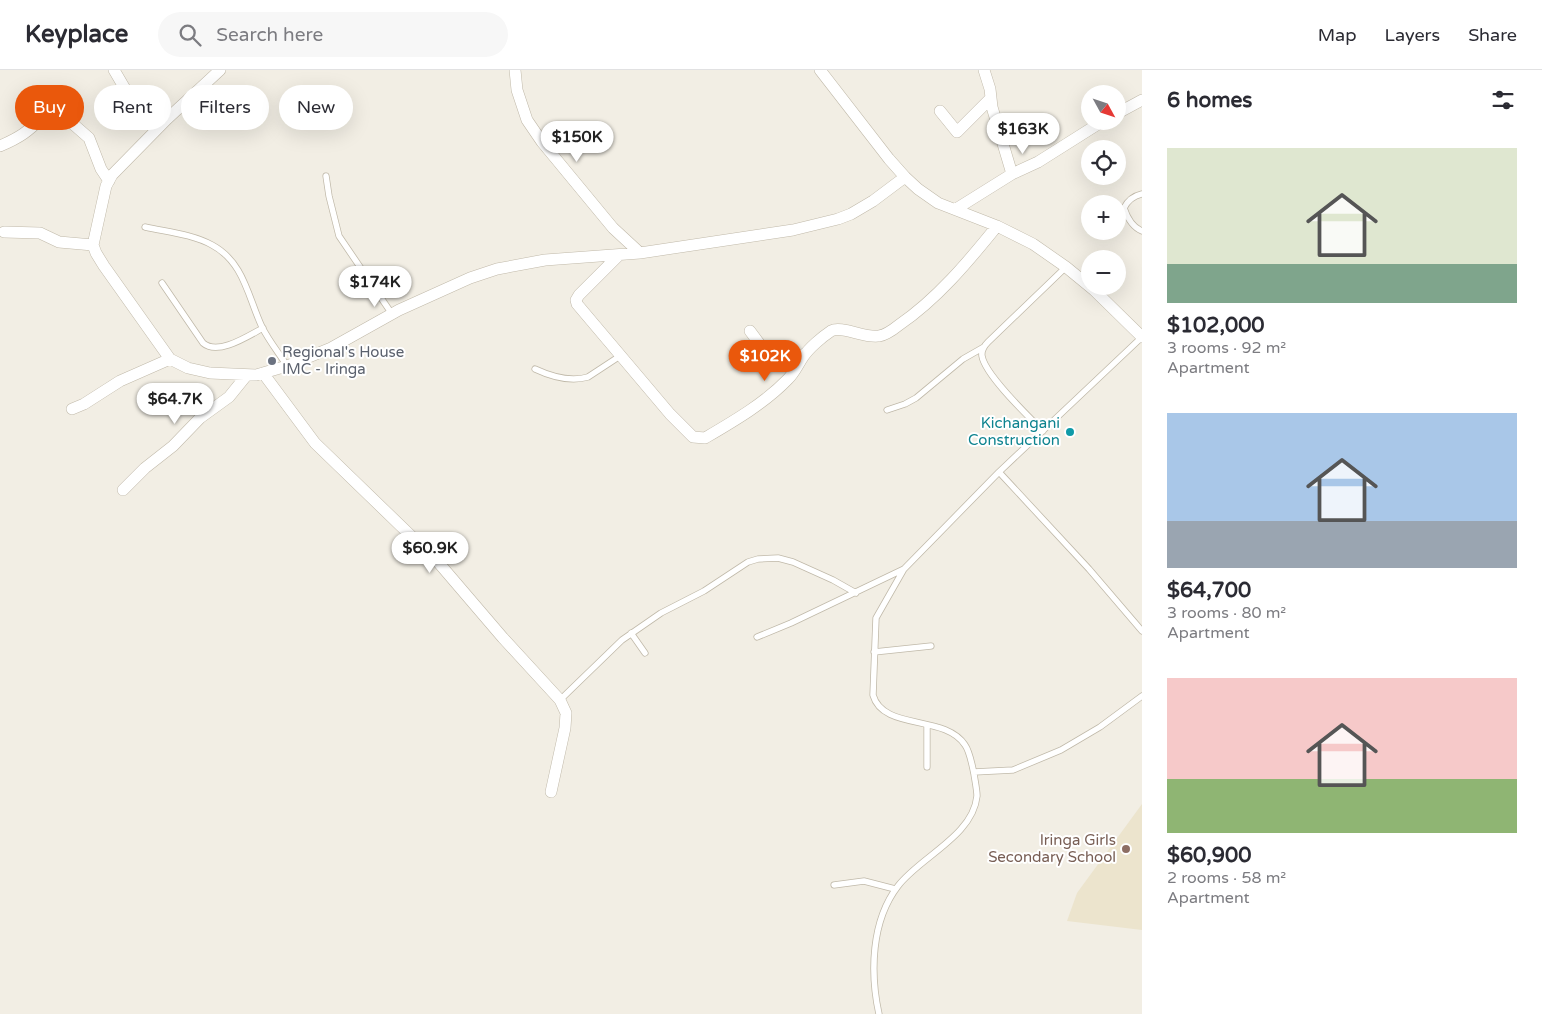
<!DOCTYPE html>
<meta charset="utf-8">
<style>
:root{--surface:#fff;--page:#f7f7f7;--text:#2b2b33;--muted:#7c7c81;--line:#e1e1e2;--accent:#ea580c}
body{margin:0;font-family:"Varela Round",sans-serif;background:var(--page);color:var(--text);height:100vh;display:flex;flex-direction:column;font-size:19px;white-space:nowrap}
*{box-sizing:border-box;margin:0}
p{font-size:16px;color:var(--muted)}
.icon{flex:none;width:28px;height:28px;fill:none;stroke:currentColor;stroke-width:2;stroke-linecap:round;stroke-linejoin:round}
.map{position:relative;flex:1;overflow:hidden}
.details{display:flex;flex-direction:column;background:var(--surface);width:400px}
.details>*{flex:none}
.banner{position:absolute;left:15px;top:15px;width:475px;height:45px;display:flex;gap:10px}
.needle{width:32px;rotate:130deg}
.tools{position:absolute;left:1081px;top:15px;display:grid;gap:10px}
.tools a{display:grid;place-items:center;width:45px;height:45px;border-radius:50%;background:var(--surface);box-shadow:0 5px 20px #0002;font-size:25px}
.price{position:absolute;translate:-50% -42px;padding:0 11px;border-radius:18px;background:#fff;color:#222;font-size:16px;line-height:32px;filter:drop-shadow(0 1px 2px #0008)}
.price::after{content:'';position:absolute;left:50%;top:30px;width:15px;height:11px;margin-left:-8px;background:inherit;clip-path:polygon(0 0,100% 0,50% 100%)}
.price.selected{background:var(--accent);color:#fff}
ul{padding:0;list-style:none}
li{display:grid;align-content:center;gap:10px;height:265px;padding:0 25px}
li span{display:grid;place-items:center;height:155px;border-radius:0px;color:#555}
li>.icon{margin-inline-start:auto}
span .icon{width:90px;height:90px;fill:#fffc;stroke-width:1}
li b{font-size:21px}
h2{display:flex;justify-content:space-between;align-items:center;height:60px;padding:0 25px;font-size:21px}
.pill{padding:0 18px;border-radius:22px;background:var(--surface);box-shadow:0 5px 20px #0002;font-size:18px;line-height:45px}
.pill.selected{background:var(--accent);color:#fff}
header{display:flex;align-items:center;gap:30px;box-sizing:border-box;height:70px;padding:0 25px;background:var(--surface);border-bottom:1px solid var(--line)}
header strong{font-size:24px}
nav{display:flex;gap:28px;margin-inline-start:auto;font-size:18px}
.search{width:350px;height:45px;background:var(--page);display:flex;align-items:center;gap:12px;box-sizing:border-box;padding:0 18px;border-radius:28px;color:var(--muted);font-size:19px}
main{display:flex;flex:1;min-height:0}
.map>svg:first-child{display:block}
.education{fill:#ece4cd}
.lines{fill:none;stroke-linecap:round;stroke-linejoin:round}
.lane-casing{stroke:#c0b9a9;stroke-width:7}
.street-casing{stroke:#c0b9a9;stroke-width:12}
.lane{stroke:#fff;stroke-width:5.5}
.street{stroke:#fff;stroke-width:11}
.worship-dot{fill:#6b7280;stroke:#fff;stroke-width:2}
.culture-dot{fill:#0f9aa8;stroke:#fff;stroke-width:2}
.education-dot{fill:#8d6e63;stroke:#fff;stroke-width:2}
.labels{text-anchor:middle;stroke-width:4;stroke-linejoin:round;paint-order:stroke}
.worship-label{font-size:15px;fill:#5b616d;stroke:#fff;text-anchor:start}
.culture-label{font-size:15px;fill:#0d838f;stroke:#fff;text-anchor:end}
.education-label{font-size:15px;fill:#785e54;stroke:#fff;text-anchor:end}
</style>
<header>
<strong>Keyplace</strong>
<div class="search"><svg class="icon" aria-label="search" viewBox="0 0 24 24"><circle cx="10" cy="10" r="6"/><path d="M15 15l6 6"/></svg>Search here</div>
<nav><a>Map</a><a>Layers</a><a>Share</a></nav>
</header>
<main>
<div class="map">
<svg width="1142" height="944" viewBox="0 0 1142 944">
<rect width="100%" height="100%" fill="#f2eee4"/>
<path class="education" d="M 1142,734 L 1142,860 L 1067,851 L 1077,823 Z"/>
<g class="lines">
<defs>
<path id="lane" d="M 326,106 L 329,126 L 339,166 L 392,244
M 1142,124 C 1133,126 1128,130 1124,138 C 1127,147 1132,157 1142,161
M 145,157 C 167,162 192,164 212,175 C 244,192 248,227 262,257 C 269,271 279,283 287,296
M 162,213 L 203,273 C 218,286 248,266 263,258
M 535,299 C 550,306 571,312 588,307 L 620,286
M 887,340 L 905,334 L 916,328 L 963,289 L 984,277
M 1043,361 C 1028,346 985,305 982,286 C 981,280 984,276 988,272 L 1066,197
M 999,402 L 1089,499 L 1142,561
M 631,563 L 645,583
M 757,567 L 791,553 L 904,499 L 999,402 L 1142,267
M 874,582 L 931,576
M 560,630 L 622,570 L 661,543 L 704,521 L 748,492 L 758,489 L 778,488 L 793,492 L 833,510 L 856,523
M 927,655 L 927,697
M 974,702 L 1013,700 L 1061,680 L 1100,657 L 1142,626
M 834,815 L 864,811 L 895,819
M 879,944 C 870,903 871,851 898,816 C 920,787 973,766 977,726 C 977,720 975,711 974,704 C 972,695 970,682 965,675 C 945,644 883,661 873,625 L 876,548 L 904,499"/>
<path id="street" d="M 114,0 L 141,46 L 145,48 L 167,49
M 220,0 L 167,49 L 112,105 L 106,116 L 93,175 L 96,183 L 104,196 L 170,289 L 188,298 L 210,303 L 256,305 L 287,296 L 331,278 L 399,240 L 470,208 L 497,199 L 545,190 L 640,183 L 793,160 L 838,149 L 851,144 L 873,131 L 905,107
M 515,0 L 517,20 L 527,50 L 542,72 L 613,158 L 640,183
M 820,0 L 889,89 L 905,107 L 918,119 L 938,133 L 997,156 L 1033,174 L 1066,197 L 1094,220 L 1142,267
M 984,0 L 990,19 L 992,37 L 1012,104
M 940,41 L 957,62 L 991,28
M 1118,43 L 1142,30
M 0,76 C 21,67 27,62 43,47 C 48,44 51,40 57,40 L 89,68 L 101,99 L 109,111
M 956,139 L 1012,104 L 1038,92 L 1103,51
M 4,162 L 40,163 L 59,172 L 93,175
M 618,186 L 579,225 L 576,230 L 577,234 L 670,344 L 693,367 L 705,368 C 734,351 765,333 788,309 C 795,302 798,294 803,287 C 809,278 822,267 831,261 C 841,255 866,269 879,266 C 886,265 894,259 899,255 C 937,229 968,192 997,156
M 750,261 L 773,292 L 778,292 L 805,284
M 263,303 L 315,373 L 438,492 L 503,568 L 560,630 L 566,643 L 565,658 L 551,722
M 72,339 L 84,334 L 120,311 L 170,289
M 123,420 L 145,398 L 173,376 L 200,348 L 229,327 L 246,306"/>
</defs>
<use href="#lane" class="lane-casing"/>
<use href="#street" class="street-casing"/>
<use href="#lane" class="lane"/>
<use href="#street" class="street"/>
</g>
<circle class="worship-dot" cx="272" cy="291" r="5"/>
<circle class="culture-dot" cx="1070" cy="362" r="5"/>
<circle class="education-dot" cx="1126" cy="779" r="5"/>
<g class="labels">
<g class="worship-label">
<text x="282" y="287">Regional's House<tspan x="282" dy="17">IMC - Iringa</tspan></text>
</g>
<g class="culture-label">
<text x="1060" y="358">Kichangani<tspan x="1060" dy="17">Construction</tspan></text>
</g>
<g class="education-label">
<text x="1116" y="775">Iringa Girls<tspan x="1116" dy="17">Secondary School</tspan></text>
</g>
</g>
</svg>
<div class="tools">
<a><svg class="needle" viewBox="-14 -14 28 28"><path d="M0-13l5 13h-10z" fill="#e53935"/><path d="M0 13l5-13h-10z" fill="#7c7c81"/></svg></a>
<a><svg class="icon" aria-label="locate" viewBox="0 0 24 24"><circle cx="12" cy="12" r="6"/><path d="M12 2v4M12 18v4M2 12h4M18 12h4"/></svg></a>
<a>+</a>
<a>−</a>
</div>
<b class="price" style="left:1023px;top:85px">$163K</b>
<b class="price" style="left:577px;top:93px">$150K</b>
<b class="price" style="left:375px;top:238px">$174K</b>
<b class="price selected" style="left:765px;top:312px">$102K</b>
<b class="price" style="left:175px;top:355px">$64.7K</b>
<b class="price" style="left:430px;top:504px">$60.9K</b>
<div class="banner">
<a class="pill selected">Buy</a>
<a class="pill">Rent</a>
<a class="pill">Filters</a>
<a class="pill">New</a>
</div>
</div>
<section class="details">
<h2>6 homes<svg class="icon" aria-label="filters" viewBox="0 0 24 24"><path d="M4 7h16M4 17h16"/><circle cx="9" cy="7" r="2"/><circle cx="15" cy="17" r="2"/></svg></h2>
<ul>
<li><span style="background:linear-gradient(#dfe7d0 75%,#7fa58c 0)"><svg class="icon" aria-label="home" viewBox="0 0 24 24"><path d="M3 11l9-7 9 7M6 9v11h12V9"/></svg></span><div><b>$102,000</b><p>3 rooms · 92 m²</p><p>Apartment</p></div></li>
<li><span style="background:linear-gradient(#a9c7e8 70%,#9aa5b1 0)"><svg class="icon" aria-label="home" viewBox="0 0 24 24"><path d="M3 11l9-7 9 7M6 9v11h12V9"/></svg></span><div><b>$64,700</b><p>3 rooms · 80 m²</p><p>Apartment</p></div></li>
<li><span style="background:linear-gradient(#f6c9c9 65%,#8fb573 0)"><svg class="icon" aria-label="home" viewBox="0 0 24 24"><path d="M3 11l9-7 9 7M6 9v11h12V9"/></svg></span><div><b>$60,900</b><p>2 rooms · 58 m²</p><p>Apartment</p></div></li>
</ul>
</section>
</main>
